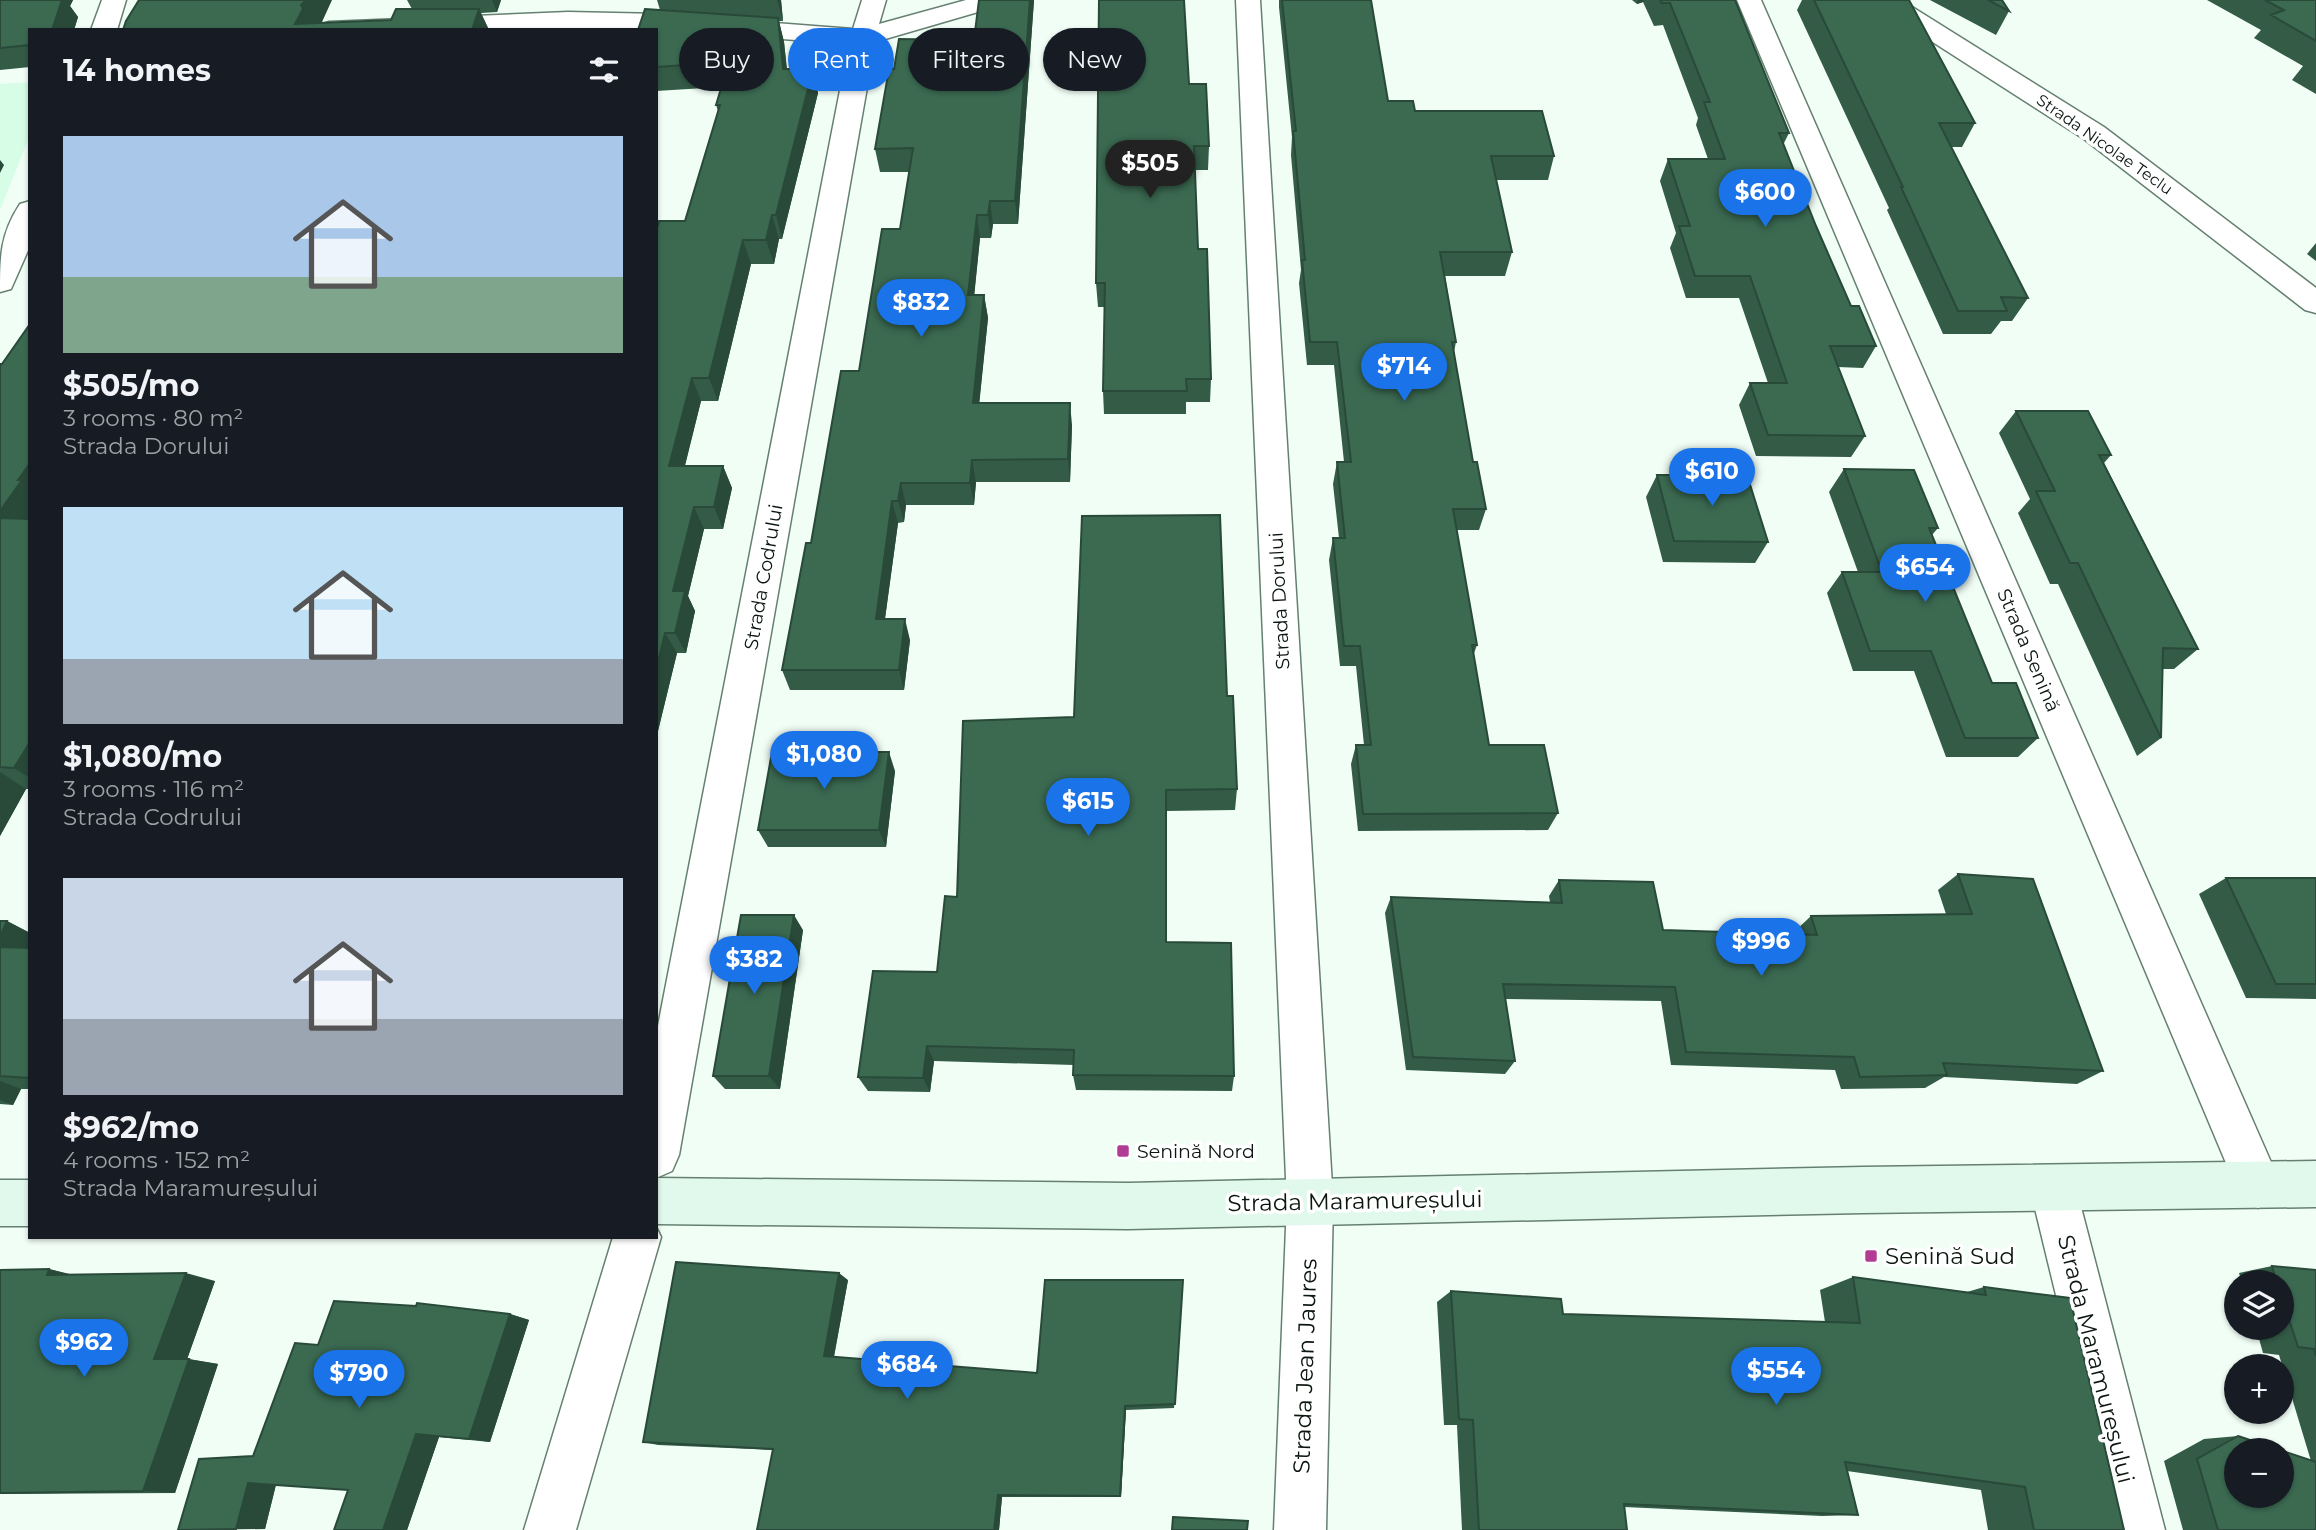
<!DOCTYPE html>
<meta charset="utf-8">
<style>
:root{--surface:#171b24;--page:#20242c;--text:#f1f3f6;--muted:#9ea1a6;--accent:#1a73e8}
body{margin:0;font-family:Montserrat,sans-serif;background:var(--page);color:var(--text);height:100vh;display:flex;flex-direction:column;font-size:26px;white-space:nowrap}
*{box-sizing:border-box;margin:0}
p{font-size:23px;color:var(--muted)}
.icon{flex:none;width:38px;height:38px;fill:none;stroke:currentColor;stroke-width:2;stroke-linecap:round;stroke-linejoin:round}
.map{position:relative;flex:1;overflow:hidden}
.drawer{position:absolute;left:28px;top:28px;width:630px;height:1211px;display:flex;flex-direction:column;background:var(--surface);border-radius:0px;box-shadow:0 2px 5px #0004}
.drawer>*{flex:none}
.banner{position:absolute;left:679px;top:28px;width:665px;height:63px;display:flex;gap:14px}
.buttons{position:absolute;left:2224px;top:1270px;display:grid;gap:14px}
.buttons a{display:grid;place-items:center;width:70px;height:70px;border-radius:50%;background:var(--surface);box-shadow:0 2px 5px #0004;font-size:35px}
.price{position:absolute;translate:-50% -60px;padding:0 16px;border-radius:24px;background:var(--accent);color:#fff;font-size:23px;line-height:46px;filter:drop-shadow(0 2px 4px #0008)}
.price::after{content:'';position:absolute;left:50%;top:42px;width:21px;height:16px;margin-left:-10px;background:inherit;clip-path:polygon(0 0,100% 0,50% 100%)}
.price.selected{background:#222;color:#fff}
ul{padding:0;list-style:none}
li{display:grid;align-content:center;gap:14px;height:371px;padding:0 35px}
li span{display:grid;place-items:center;height:217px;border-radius:0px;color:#555}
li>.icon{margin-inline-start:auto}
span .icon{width:126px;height:126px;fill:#fffc;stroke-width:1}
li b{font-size:30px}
h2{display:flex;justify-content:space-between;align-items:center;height:84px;padding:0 35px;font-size:30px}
.chip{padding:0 24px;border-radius:32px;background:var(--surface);box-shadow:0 2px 5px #0004;font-size:24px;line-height:63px}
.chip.selected{background:var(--accent);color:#fff}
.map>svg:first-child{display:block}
.built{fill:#d7fde6}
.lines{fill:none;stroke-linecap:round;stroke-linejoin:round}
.street-casing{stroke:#658070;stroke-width:3}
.secondary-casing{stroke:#658070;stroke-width:3}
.street{fill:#fff;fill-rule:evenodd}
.secondary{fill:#e1f9ec;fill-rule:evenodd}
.wall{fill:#335b46}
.shaded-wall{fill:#294a39}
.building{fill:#3b6a51;stroke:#294a39;stroke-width:2;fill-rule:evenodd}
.poi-dot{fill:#b13c94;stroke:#fff;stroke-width:2.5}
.labels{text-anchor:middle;stroke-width:7;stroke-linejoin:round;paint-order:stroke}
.far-street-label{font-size:16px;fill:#0b160f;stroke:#fff}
.street-label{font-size:19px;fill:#0b160f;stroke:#fff}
.poi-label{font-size:19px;fill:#0b160f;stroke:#fff;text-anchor:start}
.near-street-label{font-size:23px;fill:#0b160f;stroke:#fff}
.near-poi-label{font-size:23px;fill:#0b160f;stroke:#fff;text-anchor:start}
</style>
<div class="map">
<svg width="2316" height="1530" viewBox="0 0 2316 1530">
<rect width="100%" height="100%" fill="#f1fef6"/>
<path class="built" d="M 30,82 L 30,135 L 0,210 L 0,84 Z"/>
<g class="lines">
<defs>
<path id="street" d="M 102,0 L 126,0 L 117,30 L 91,30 Z
M 862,0 L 886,0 L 879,24 L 966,0 L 1005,0 L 1002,5 L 875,42 L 679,1155 L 672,1171 L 656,1178 L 656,1036 L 849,44 L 661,30 L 317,30 L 320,25 L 329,22 L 568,12 L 661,14 L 853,29 Z
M 1236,0 L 1260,0 L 1333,1202 L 1326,1530 L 1274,1530 L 1287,1202 Z
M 1737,0 L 1761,0 L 2274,1169 L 2281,1185 L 2274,1201 L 2258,1208 L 2242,1201 Z
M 1872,0 L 1901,0 L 2104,127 L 2316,288 L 2316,313 L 2305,310 L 2084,139 L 1875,5 Z
M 30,201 L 30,246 L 11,289 L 0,292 C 0,258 0,234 20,204 Z
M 2053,1165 L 2069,1172 L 2076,1188 L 2165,1530 L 2113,1530 L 2030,1188 L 2037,1172 Z
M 656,1227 L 661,1237 L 576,1530 L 524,1530 L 613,1237 L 656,1237 Z"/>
<path id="secondary" d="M 2316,1161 L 2316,1207 L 1863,1213 L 1128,1229 L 656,1224 L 656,1178 L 1128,1183 L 1863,1167 Z
M 0,1180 L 30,1180 L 30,1226 L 0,1226 Z"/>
</defs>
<use href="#street" class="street-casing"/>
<use href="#secondary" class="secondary-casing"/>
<use href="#street" class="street"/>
<use href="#secondary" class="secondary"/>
</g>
<path class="wall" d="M 0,0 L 73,0 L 70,6 L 78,17 L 74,30 L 30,30 L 30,67 L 0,70 Z
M 407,0 L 501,0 L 497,12 L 481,13 L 489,30 L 123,30 L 322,22 L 320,23 L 391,20 L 412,9 Z
M 657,0 L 781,0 L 783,21 L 779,21 L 784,42 L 787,69 L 813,69 L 818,93 L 782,239 L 779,239 L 774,264 L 751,264 L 718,401 L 701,401 L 685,466 L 723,466 L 732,488 L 723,529 L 704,529 L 688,596 L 695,611 L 686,653 L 677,653 L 657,735 L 656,735 L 656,231 L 685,221 L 718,111 L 716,105 L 721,87 L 656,91 L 656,30 L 660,10 Z
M 1034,0 L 1018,224 L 993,224 L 991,238 L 980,238 L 974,295 L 984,295 L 988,318 L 979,403 L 1072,425 L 1070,482 L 976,482 L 974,505 L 906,505 L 904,522 L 898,523 L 885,619 L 910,640 L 904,690 L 790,690 L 782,670 L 811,543 L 900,229 L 909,172 L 880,172 L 875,149 L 894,69 L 974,40 Z
M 1279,0 L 1371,0 L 1388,101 L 1415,111 L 1554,156 L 1548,180 L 1496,180 L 1512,252 L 1505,276 L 1445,276 L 1456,342 L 1454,352 L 1473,462 L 1486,509 L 1479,530 L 1457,530 L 1477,645 L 1473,656 L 1489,745 L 1558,813 L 1548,830 L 1358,831 L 1351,764 L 1356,745 L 1364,745 L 1356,666 L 1340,666 L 1329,560 L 1333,538 L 1339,538 L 1333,484 L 1337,462 L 1344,462 L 1334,365 L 1307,365 L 1299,283 L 1301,270 L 1291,155 L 1292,137 L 1279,7 Z
M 1632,0 L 1735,0 L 1789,133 L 1783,145 L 1816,226 L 1851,306 L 1876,346 L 1863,368 L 1838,367 L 1865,436 L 1851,457 L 1756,456 L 1739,405 L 1750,383 L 1768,383 L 1739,298 L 1686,298 L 1670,248 L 1676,233 L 1660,181 L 1668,159 L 1708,159 L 1696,125 L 1698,118 L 1663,25 L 1654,26 L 1643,2 L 1637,4 Z
M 1802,0 L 1909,0 L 1975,123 L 1962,147 L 1951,147 L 2028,298 L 2012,321 L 2001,321 L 1991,334 L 1943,334 L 1887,210 L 1889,208 L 1797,10 Z
M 1930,0 L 2002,0 L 2009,11 L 1996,35 Z
M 2207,0 L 2316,0 L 2316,94 L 2292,80 L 2303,66 L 2254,38 L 2261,30 Z
M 1189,84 L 1209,146 L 1208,170 L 1195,170 L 1198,249 L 1211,379 L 1210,402 L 1186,402 L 1186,414 L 1104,414 L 1103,391 L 1105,307 L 1098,307 L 1096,283 Z
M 2316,243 L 2316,261 L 2307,254 Z
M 30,324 L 30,789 L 26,789 L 0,836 L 0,364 L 2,364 Z
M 2016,411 L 2111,455 L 2104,463 L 2198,649 L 2174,669 L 2162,669 L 2161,738 L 2137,756 L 2058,584 L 2050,584 L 2018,513 L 2030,499 L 1999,433 Z
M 1844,469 L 1938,528 L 1932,535 L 1992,683 L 2038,738 L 2018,757 L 1946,757 L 1914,671 L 1853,671 L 1827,593 L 1842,572 L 1858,572 L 1829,492 Z
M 1657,475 L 1768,542 L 1755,563 L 1663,562 L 1646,497 Z
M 1227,696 L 1237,789 L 1235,810 L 1166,811 L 1166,942 L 1234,1076 L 1232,1091 L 1076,1090 L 1073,1075 L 1074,1065 L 934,1061 L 930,1092 L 868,1091 L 858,1077 L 937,972 L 957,897 L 1074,717 Z
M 895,771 L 886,847 L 768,847 L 758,830 Z
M 1958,874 L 2103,1071 L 2077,1084 L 1944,1077 L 1925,1088 L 1841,1089 L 1835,1070 L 1671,1065 L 1661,1001 L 1505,999 L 1515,1061 L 1505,1074 L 1406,1070 L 1385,913 L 1391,897 L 1550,902 L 1549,896 L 1559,880 L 1663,930 L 1795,934 L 1794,932 L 1811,916 L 1946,914 L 1938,890 Z
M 2226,878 L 2316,878 L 2316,999 L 2246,998 L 2199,894 Z
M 0,921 L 7,921 L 30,933 L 30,1089 L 21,1089 L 13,1105 L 0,1104 Z
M 803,930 L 780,1089 L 725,1089 L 713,1076 Z
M 2272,1266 L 2316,1270 L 2316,1530 L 2183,1530 L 2164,1461 L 2204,1439 L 2238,1436 L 2311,1461 L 2279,1355 L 2263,1353 L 2256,1328 L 2282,1328 L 2282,1283 L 2242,1283 L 2239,1273 Z
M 49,1269 L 71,1275 L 215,1281 L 187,1359 L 218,1364 L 175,1493 L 0,1494 L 0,1270 Z
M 1853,1277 L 1967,1292 L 1984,1287 L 2124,1530 L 1988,1530 L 1981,1490 L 1847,1471 L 1858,1515 L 1822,1516 L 1624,1507 L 1627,1530 L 1462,1530 L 1457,1425 L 1444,1425 L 1437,1302 L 1451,1291 L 1563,1314 L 1825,1322 L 1820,1290 Z
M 848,1280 L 834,1357 L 1037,1373 L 1183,1280 L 1174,1408 L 1126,1410 L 1121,1497 L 1002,1497 L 999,1530 L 757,1530 L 773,1450 L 658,1445 L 643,1442 Z
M 510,1314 L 529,1320 L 490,1442 L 439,1437 L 407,1530 L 334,1530 L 348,1490 L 276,1485 L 265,1529 L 178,1530 L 253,1456 L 318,1345 Z"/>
<path class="shaded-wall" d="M 51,0 L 73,0 L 70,6 L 78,17 L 74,30 L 52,30 Z
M 306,0 L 332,0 L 322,22 L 315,29 L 295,24 L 301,5 Z
M 492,0 L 501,0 L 497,12 Z
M 777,0 L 781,0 L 783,21 Z
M 1030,0 L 1034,0 L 1018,224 L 1015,201 Z
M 1638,0 L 1644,0 L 1643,2 L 1637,4 Z
M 479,9 L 489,30 L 472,30 Z
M 778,18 L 784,42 L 789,93 L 783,69 Z
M 813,69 L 818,93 L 782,239 L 776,215 Z
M 0,160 L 4,165 L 0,173 Z
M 990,201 L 993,224 L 991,238 L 988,215 Z
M 772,215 L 779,239 L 774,264 L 766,240 Z
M 977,215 L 980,238 L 972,318 L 968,295 Z
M 743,240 L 751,264 L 718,401 L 709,378 Z
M 984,295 L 988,318 L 977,426 L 973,403 Z
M 692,378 L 701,401 L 679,488 L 669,466 Z
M 1070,403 L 1072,425 L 1070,482 L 1068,459 Z
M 972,460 L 976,482 L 974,505 L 970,483 Z
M 30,463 L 30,525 L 0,528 L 0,511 L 18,480 Z
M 723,466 L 732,488 L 723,529 L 714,507 Z
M 901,483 L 906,505 L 904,522 L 898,501 Z
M 892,501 L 898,523 L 882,640 L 876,619 Z
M 694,507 L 704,529 L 688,596 L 695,611 L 686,653 L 675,633 L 673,591 Z
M 905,619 L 910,640 L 904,690 L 899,670 Z
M 665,633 L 677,653 L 657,735 L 656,733 L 656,671 Z
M 30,742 L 30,778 L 14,768 Z
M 889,752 L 895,771 L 886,847 L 879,830 Z
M 0,772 L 26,789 L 0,836 Z
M 794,915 L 803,930 L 780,1089 L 769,1076 Z
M 7,921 L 30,933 L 30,952 L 0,949 L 0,936 Z
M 927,1046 L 934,1061 L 930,1092 L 923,1078 Z
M 0,1081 L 21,1089 L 13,1105 L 0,1100 Z
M 49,1269 L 82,1277 L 47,1275 Z
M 186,1273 L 215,1281 L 185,1365 L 154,1359 Z
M 839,1273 L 848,1280 L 833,1361 L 824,1356 Z
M 510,1314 L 529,1320 L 490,1442 L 469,1439 Z
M 189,1359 L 218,1364 L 175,1493 L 143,1491 Z
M 1125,1406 L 1126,1410 L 1121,1497 L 1120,1496 Z
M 416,1434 L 439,1437 L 407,1530 L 383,1530 Z
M 248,1483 L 276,1484 L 265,1529 L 236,1529 Z
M 998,1495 L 1002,1497 L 999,1530 L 994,1530 Z"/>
<path class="building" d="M 0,0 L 62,0 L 52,30 L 30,30 L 30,45 L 0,48 Z
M 139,0 L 306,0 L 301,5 L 303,9 L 295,24 L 391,20 L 396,9 L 479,9 L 472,30 L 123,30 L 126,21 Z
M 979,0 L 1030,0 L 1015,201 L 990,201 L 988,215 L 977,215 L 968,295 L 984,295 L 973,403 L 1070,403 L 1068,459 L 972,460 L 970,483 L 901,483 L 898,501 L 892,501 L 876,619 L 905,619 L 899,670 L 782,670 L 806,543 L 811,543 L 841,371 L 859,371 L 882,229 L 900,229 L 913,148 L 875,149 L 889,69 L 894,69 L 899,39 L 974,40 Z
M 1099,0 L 1184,0 L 1189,84 L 1206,84 L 1209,146 L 1194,146 L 1198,249 L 1207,249 L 1211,379 L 1186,379 L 1187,391 L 1103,391 L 1105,283 L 1096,283 Z
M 1282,0 L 1371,0 L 1388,101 L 1413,101 L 1415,111 L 1542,111 L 1554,156 L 1491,156 L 1512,252 L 1440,252 L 1456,342 L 1452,342 L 1473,462 L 1477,462 L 1486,509 L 1453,509 L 1477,645 L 1472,645 L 1489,745 L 1544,745 L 1558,813 L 1363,814 L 1356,745 L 1371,745 L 1360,646 L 1344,646 L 1333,538 L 1345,538 L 1337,462 L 1351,462 L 1337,342 L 1310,342 L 1302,260 L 1305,260 L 1293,131 L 1296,131 Z
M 1660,0 L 1735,0 L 1789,133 L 1779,133 L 1816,226 L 1851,306 L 1859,306 L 1876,346 L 1830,346 L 1865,436 L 1768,435 L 1750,383 L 1787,383 L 1750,276 L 1695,276 L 1679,226 L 1690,226 L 1668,159 L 1725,159 L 1704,102 L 1710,102 L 1670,3 L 1662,3 Z
M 1814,0 L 1909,0 L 1975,123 L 1939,123 L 2028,298 L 2001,297 L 2007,311 L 1958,311 L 1901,187 L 1903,187 Z
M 1988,0 L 2002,0 L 2009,11 Z
M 2265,0 L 2316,0 L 2316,41 L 2271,15 L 2284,10 Z
M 645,9 L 778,18 L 783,69 L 813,69 L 776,215 L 772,215 L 766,240 L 743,240 L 709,378 L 692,378 L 669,466 L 723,466 L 714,507 L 694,507 L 673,591 L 685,591 L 675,633 L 665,633 L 656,671 L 656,231 L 659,221 L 685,221 L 720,105 L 716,105 L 729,62 L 656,67 L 656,30 L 638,30 Z
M 30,324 L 30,463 L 18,480 L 22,480 L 0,511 L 0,364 L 2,364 Z
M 2016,411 L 2088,411 L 2111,455 L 2099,455 L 2198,649 L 2163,648 L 2161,738 L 2078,563 L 2070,563 L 2036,491 L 2055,491 Z
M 1844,469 L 1914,470 L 1938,528 L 1929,528 L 1992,683 L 2016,683 L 2038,738 L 1965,738 L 1931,651 L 1870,651 L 1842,572 L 1882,572 Z
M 1657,475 L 1747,475 L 1768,542 L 1674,541 Z
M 1220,515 L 1227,696 L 1233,696 L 1237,789 L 1166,790 L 1166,942 L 1231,943 L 1234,1076 L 1073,1075 L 1074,1050 L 927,1046 L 923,1078 L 858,1077 L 873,971 L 937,972 L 945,896 L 957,897 L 963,721 L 1074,717 L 1082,516 Z
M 0,518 L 30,519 L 30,742 L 14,768 L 0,767 Z
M 772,752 L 889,752 L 879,830 L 758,830 Z
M 1958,874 L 2033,879 L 2103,1071 L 1943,1063 L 1947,1075 L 1860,1077 L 1854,1057 L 1686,1052 L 1675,987 L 1503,984 L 1515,1061 L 1413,1057 L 1391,897 L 1562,903 L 1559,880 L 1653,882 L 1663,930 L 1817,935 L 1811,916 L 1972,914 Z
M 2226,878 L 2316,878 L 2316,984 L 2276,984 Z
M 741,915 L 794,915 L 769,1076 L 713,1076 Z
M 0,921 L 7,921 L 0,936 Z
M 0,947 L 30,948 L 30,1078 L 0,1076 Z
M 676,1262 L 839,1273 L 824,1356 L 1037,1373 L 1045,1280 L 1183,1280 L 1175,1404 L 1125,1406 L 1120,1496 L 998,1495 L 994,1530 L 757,1530 L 773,1449 L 643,1442 Z
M 2272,1266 L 2316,1270 L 2316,1356 L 2314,1349 L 2298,1347 L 2282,1298 L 2282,1283 L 2277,1283 Z
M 49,1269 L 47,1275 L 186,1273 L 154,1359 L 189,1359 L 143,1491 L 0,1493 L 0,1270 Z
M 1853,1277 L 1986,1295 L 1984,1287 L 2070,1298 L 2124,1530 L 2034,1530 L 2025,1487 L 1845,1462 L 1858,1515 L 1624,1504 L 1627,1530 L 1479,1530 L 1473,1420 L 1459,1419 L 1451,1291 L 1561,1299 L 1563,1314 L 1860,1323 Z
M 334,1301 L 416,1306 L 417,1303 L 510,1314 L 469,1439 L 416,1434 L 383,1530 L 334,1530 L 348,1490 L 248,1483 L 236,1529 L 178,1530 L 199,1459 L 253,1456 L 295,1343 L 318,1345 Z
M 2238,1436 L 2316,1462 L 2316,1530 L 2218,1530 L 2197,1459 ZM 2236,1451 L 2282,1451 L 2282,1496 L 2236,1496 Z
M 1173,1517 L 1248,1521 L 1247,1530 L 1172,1530 Z"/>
<g class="poi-dot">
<rect x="1116" y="1144" width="14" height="14" rx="3.5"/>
<rect x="1864" y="1249" width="14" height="14" rx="3.5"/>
</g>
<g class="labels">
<g class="far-street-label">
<text transform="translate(2105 144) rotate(35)" y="6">Strada Nicolae Teclu</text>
</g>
<g class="street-label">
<text transform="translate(763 577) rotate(-80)" y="7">Strada Codrului</text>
<text transform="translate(1279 601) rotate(-93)" y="7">Strada Dorului</text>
<text transform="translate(2029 650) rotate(67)" y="7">Strada Senină</text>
</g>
<g class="poi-label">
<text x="1137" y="1158">Senină Nord</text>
</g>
<g class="near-street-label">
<text transform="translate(1355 1201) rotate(-1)" y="8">Strada Maramureșului</text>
<text transform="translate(2096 1359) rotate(76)" y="8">Strada Maramureșului</text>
<text transform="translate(1305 1366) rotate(-88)" y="8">Strada Jean Jaures</text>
</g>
<g class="near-poi-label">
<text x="1885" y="1264">Senină Sud</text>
</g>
</g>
</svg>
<div class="buttons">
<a><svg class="icon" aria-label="layers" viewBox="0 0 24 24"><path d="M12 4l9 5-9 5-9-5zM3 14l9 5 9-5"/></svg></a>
<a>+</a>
<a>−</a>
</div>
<b class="price selected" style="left:1150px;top:200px">$505</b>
<b class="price" style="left:1765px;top:229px">$600</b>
<b class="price" style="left:921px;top:339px">$832</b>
<b class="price" style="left:1404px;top:403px">$714</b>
<b class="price" style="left:1712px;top:508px">$610</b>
<b class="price" style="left:1925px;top:604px">$654</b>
<b class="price" style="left:824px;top:791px">$1,080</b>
<b class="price" style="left:1088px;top:838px">$615</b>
<b class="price" style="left:1761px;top:978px">$996</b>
<b class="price" style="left:754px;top:996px">$382</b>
<b class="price" style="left:84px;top:1379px">$962</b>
<b class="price" style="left:907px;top:1401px">$684</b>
<b class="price" style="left:1776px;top:1407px">$554</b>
<b class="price" style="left:359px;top:1410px">$790</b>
<div class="banner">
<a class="chip">Buy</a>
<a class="chip selected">Rent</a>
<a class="chip">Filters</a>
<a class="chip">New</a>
</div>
<section class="drawer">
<h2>14 homes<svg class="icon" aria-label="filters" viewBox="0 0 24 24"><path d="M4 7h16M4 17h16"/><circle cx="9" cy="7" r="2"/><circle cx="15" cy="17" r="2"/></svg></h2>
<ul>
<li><span style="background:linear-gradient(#a9c7e8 65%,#7fa58c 0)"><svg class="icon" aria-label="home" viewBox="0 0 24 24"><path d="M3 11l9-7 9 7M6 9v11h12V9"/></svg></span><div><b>$505/mo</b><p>3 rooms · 80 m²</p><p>Strada Dorului</p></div></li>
<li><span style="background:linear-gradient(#bfe0f5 70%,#9aa5b1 0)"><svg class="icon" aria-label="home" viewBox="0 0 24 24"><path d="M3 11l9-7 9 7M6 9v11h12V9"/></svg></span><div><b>$1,080/mo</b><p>3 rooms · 116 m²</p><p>Strada Codrului</p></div></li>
<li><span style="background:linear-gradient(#c9d6e8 65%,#9aa5b1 0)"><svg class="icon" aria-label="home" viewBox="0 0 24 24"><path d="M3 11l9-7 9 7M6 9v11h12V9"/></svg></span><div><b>$962/mo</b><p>4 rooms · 152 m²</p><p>Strada Maramureșului</p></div></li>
</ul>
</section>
</div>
